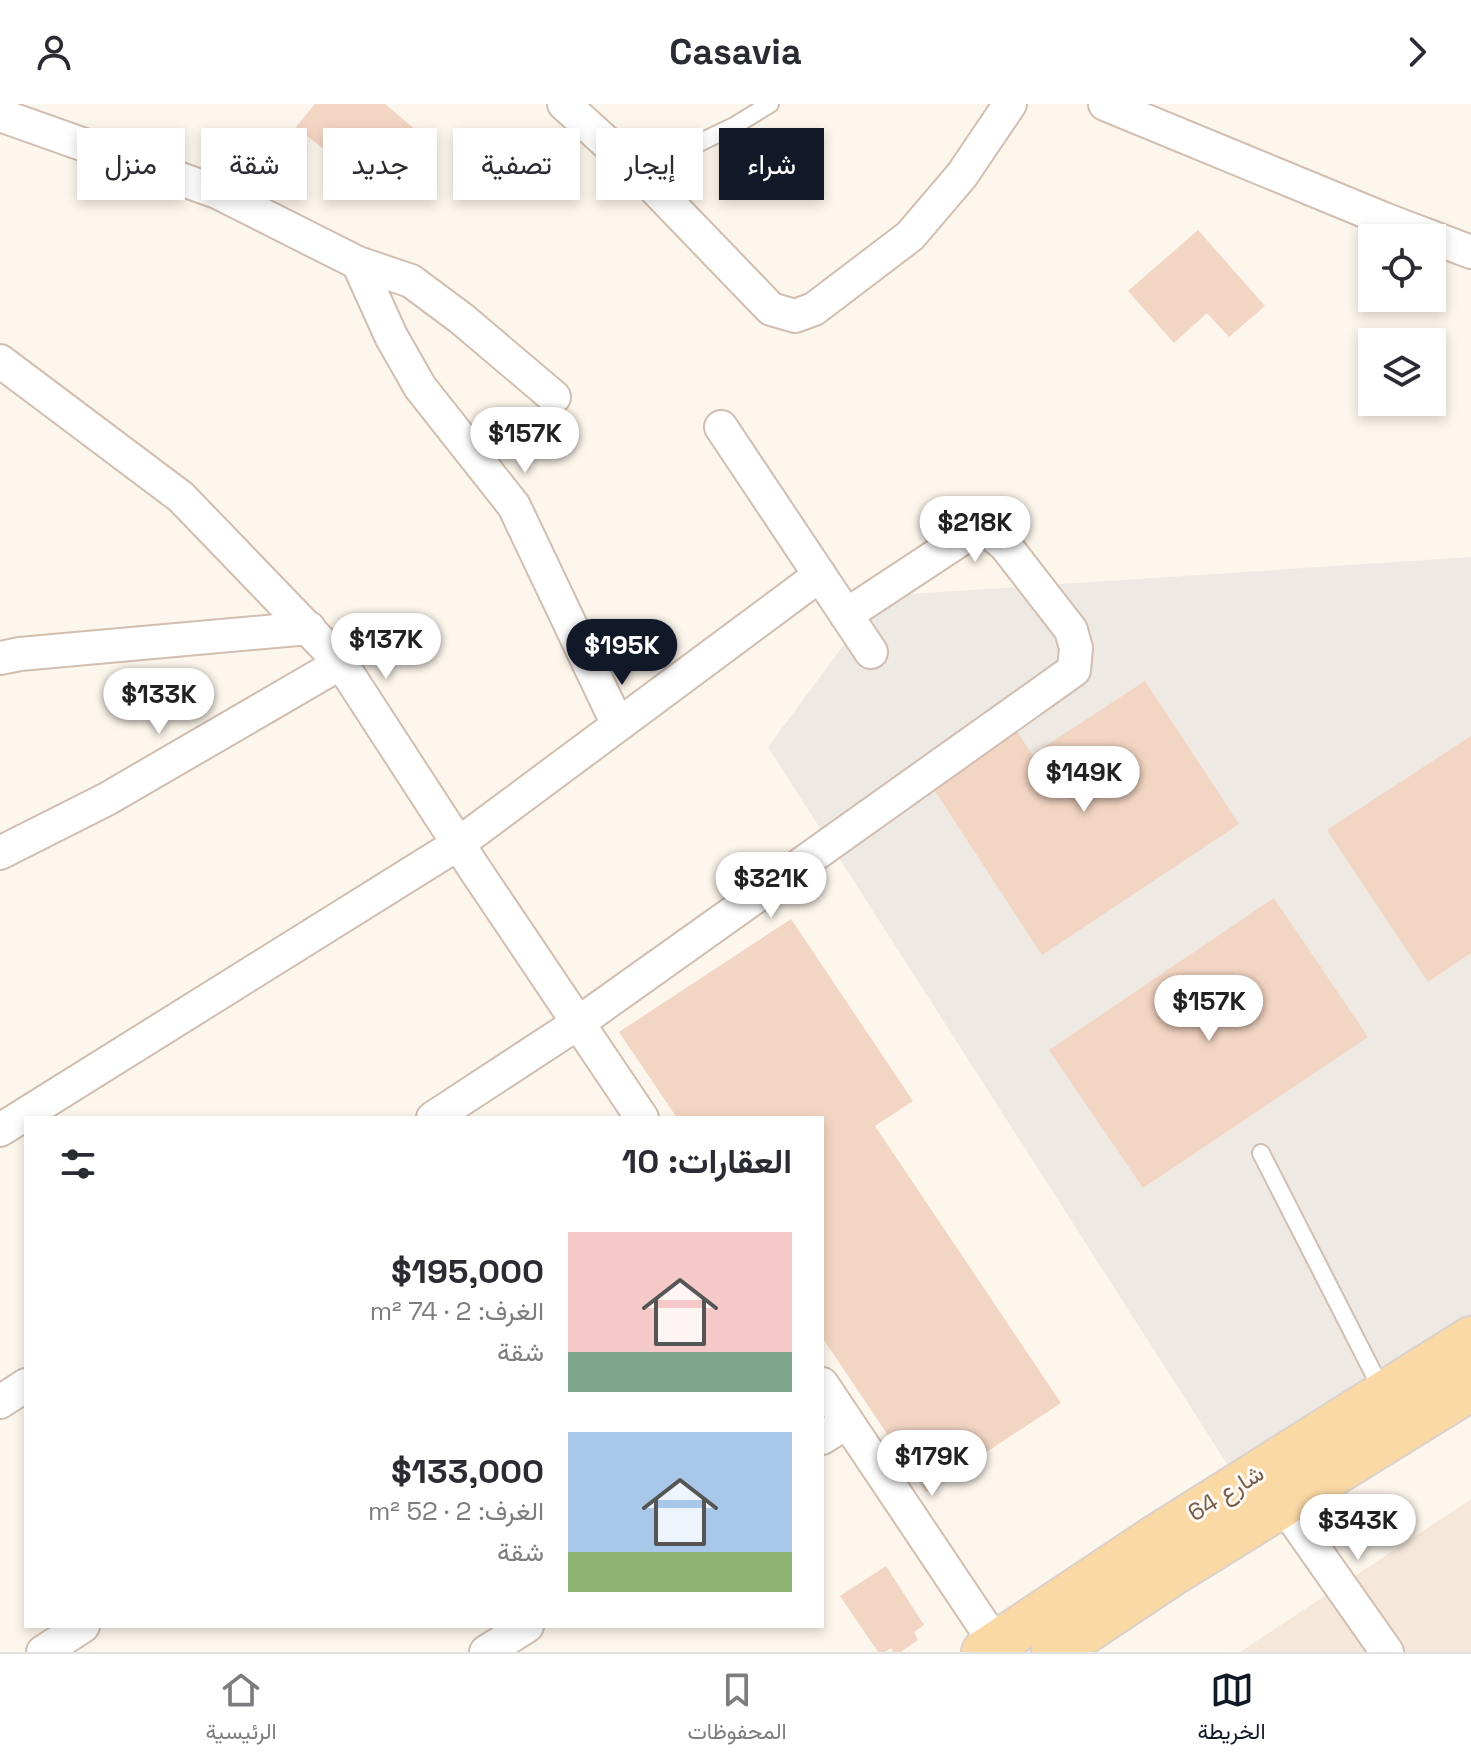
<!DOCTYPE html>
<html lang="ar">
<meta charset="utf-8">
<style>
:root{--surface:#fff;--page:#f7f7f7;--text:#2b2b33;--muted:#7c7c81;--line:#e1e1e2;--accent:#111827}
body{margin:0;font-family:"Space Grotesk",Vazirmatn,sans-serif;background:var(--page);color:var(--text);direction:rtl;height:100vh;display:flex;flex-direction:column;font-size:30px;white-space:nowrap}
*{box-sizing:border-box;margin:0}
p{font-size:26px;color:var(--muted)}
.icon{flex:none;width:44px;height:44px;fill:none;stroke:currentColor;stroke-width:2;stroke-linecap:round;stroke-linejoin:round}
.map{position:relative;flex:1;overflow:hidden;direction:ltr}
.sheet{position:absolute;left:24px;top:1012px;width:800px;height:512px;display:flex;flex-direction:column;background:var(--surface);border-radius:0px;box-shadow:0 4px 12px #0003;direction:rtl}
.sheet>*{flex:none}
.top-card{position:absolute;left:24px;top:24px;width:800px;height:72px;direction:rtl;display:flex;gap:16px}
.fabs{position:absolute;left:1358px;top:120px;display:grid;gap:16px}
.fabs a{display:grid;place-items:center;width:88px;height:88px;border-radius:0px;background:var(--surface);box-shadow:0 4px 12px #0003;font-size:40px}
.price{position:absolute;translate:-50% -68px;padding:0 18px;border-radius:28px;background:#fff;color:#222;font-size:26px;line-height:52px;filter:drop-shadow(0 2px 4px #0008)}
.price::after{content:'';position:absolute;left:50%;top:48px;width:24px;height:18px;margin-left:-12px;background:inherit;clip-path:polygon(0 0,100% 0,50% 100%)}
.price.active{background:var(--accent);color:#fff}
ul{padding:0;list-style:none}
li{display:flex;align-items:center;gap:24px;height:200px;padding:0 32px}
li span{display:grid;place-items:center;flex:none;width:224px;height:160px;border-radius:0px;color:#555}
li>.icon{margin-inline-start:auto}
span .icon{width:96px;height:96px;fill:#fffc;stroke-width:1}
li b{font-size:34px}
h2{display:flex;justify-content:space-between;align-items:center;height:96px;padding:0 32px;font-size:34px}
.tag{padding:0 28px;border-radius:0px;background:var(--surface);box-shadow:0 4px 12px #0003;font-size:28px;line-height:72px}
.tag.active{background:var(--accent);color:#fff}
header{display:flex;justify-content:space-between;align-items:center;height:104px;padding:0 32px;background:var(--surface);font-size:36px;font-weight:700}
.tabs{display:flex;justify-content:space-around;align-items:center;height:112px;border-top:2px solid var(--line);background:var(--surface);font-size:22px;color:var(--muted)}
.tabs a{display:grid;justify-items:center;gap:4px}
.tabs .active{color:var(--accent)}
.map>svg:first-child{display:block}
.residential{fill:#f5e8da}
.industrial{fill:#efe9e4}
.building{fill:#f3d5c3}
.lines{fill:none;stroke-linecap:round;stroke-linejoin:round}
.service-casing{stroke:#d1beb0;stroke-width:20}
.minor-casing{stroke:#d1beb0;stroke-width:36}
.primary-casing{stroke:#dad1cd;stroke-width:48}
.service{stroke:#fff;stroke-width:16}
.minor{stroke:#fff;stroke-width:32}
.primary{stroke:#fbd9a5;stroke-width:44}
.labels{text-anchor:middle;stroke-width:6;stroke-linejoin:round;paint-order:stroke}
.street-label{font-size:24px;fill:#7a5c4d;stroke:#fffaf3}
</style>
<header><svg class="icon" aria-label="forward" viewBox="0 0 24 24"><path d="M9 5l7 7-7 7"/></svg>Casavia<svg class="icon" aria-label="person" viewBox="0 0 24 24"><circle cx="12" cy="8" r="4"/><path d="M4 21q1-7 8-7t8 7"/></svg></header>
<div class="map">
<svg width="1471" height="1548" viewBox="0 0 1471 1548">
<rect width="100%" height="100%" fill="#fdf6ec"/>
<path class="residential" d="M 1471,1395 L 1471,1548 L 1240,1548 Z"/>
<path class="industrial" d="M 1471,453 L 1471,1240 L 1236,1374 L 768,643 L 880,492 Z"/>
<path class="building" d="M 315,0 L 385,0 L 423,32 L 377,88 L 296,23 Z
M 1198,126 L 1265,202 L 1229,233 L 1207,209 L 1174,239 L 1128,187 Z
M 1145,577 L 1239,720 L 1042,851 L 929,678 L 1014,622 L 1032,651 Z
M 1471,632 L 1471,849 L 1428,878 L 1327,726 Z
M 1274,794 L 1368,933 L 1143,1084 L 1049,946 Z
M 791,815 L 913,997 L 875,1022 L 1061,1299 L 926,1388 L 822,1233 L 822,1014 L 677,1014 L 619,928 Z
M 886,1462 L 924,1521 L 914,1528 L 918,1536 L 901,1548 L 893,1548 L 891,1544 L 885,1548 L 878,1548 L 840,1492 Z"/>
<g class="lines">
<defs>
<path id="service" d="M 639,68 L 734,22 L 770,0
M 1261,1049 L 1383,1288"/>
<path id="minor" d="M 564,0 L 639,68 L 771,205 L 795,212 L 814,205 L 910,132 L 962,71 L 1010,0
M 1105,0 L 1384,115 L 1471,148
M 0,11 L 217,88 L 358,159 L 411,177 L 462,215 L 554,293
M 358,159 L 391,232 L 420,283 L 514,402 L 618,621
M 0,257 L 181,393 L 341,559 L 474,764 L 642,1014
M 721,323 L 871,548
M 0,554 L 20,550 L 309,524
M 0,749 L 107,695 L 341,559
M 433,1014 L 578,919 L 1074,566 L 1076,544 L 1071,526 L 1005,441 L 989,428 L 975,426 L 846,511
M 0,1026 L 458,740 L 820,471
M 822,1280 L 996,1540
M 0,1298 L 26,1281
M 822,1334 L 847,1318
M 1283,1400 L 1387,1548
M 43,1548 L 83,1522
M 486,1548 L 527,1522"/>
<path id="primary" d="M 984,1548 L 1155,1434 L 1471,1235
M 1054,1548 L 1174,1468 L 1471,1284"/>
</defs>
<use href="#service" class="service-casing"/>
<use href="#minor" class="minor-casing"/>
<use href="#primary" class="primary-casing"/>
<use href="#service" class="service"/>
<use href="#minor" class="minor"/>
<use href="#primary" class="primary"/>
</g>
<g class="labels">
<g class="street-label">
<text transform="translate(1226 1389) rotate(-32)" y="8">شارع 64</text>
</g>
</g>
</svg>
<div class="fabs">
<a><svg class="icon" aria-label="locate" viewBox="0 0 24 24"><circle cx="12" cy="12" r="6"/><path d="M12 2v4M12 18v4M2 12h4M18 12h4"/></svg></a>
<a><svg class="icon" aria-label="layers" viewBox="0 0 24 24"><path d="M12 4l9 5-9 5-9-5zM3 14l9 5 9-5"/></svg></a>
</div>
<b class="price" style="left:525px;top:371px">$157K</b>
<b class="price" style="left:975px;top:460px">$218K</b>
<b class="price" style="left:386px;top:577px">$137K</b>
<b class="price active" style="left:622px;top:583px">$195K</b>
<b class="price" style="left:159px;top:632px">$133K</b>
<b class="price" style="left:1084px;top:710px">$149K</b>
<b class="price" style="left:771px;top:816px">$321K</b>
<b class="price" style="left:1209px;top:939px">$157K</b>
<b class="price" style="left:932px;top:1394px">$179K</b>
<b class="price" style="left:1358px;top:1458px">$343K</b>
<div class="top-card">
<a class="tag active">شراء</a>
<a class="tag">إيجار</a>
<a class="tag">تصفية</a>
<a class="tag">جديد</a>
<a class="tag">شقة</a>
<a class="tag">منزل</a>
</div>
<section class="sheet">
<h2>العقارات: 10<svg class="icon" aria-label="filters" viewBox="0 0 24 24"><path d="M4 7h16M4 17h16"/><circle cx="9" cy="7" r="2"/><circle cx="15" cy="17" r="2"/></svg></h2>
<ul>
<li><span style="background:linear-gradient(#f6c9c9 75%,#7fa58c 0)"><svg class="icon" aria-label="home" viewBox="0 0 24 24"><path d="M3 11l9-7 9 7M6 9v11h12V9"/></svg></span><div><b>$195,000</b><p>الغرف: 2 · 74 m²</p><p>شقة</p></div></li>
<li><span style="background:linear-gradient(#a9c7e8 75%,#8fb573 0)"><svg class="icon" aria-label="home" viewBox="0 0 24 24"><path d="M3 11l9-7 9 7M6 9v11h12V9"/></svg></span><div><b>$133,000</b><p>الغرف: 2 · 52 m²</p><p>شقة</p></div></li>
</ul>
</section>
</div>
<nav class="tabs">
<a class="active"><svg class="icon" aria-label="map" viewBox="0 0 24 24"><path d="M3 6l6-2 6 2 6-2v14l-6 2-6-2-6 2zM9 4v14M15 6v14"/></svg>الخريطة</a>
<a><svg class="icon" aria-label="saved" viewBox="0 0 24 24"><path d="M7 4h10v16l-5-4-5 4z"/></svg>المحفوظات</a>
<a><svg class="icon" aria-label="home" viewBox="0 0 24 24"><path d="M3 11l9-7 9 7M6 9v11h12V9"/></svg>الرئيسية</a>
</nav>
